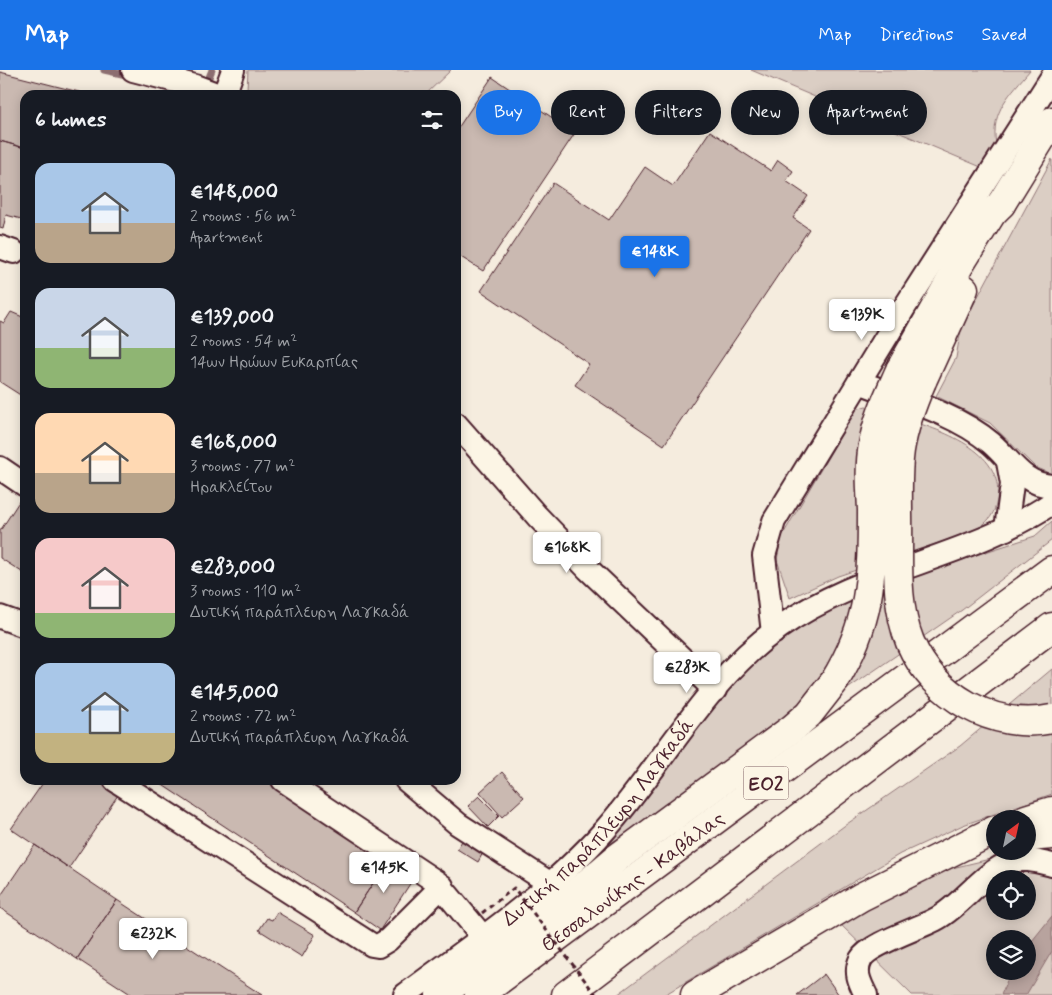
<!DOCTYPE html>
<meta charset="utf-8">
<style>
:root{--surface:#171b24;--page:#20242c;--text:#f1f3f6;--muted:#9ea1a6;--accent:#1a73e8}
body{margin:0;font-family:Mynerve,sans-serif;background:var(--page);color:var(--text);height:100vh;display:flex;flex-direction:column;font-size:19px;white-space:nowrap}
*{box-sizing:border-box;margin:0}
p{font-size:16px;color:var(--muted)}
.icon{flex:none;width:28px;height:28px;fill:none;stroke:currentColor;stroke-width:2;stroke-linecap:round;stroke-linejoin:round}
.map{position:relative;flex:1;overflow:hidden}
.side{position:absolute;left:20px;top:20px;width:441px;height:695px;display:flex;flex-direction:column;background:var(--surface);border-radius:15px;box-shadow:0 2px 12px #0003}
.side>*{flex:none}
.hud{position:absolute;left:476px;top:20px;width:475px;height:45px;display:flex;gap:10px}
.needle{width:32px;rotate:33deg}
.controls{position:absolute;left:986px;top:740px;display:grid;gap:10px}
.controls a{display:grid;place-items:center;width:50px;height:50px;border-radius:50%;background:var(--surface);box-shadow:0 2px 12px #0003;font-size:25px}
.price{position:absolute;translate:-50% -42px;padding:0 11px;border-radius:5px;background:#fff;color:#222;font-size:16px;line-height:32px;filter:drop-shadow(0 1px 2px #0008)}
.price::after{content:'';position:absolute;left:50%;top:30px;width:15px;height:11px;margin-left:-8px;background:inherit;clip-path:polygon(0 0,100% 0,50% 100%)}
.price.selected{background:var(--accent);color:#fff}
ul{padding:0;list-style:none}
li{display:flex;align-items:center;gap:15px;height:125px;padding:0 15px}
li span{display:grid;place-items:center;flex:none;width:140px;height:100px;border-radius:15px;color:#555}
li>.icon{margin-inline-start:auto}
span .icon{width:60px;height:60px;fill:#fffc;stroke-width:1}
li b{font-size:21px}
h2{display:flex;justify-content:space-between;align-items:center;height:60px;padding:0 15px;font-size:21px}
.pill{padding:0 18px;border-radius:22px;background:var(--surface);box-shadow:0 2px 12px #0003;font-size:18px;line-height:45px}
.pill.selected{background:var(--accent);color:#fff}
header{display:flex;align-items:center;gap:30px;box-sizing:border-box;height:70px;padding:0 25px;background:var(--accent);color:#fff}
header strong{font-size:24px}
nav{display:flex;gap:28px;margin-inline-start:auto;font-size:18px}
.map>svg:first-child{display:block}
.green{fill:#dbcec4;stroke:#927678;fill-rule:evenodd}
.water{fill:#b8a39e;stroke:#8c6e70}
.lines{fill:none;stroke-linecap:round;stroke-linejoin:round}
.stream{stroke:#8c6e70;stroke-width:7}
.building{fill:#cab9b1;stroke:#4a1f2b}
.minor-casing{stroke:#4a1f2b;stroke-width:26}
.major-casing{stroke:#4a1f2b;stroke-width:31}
.highway-casing{stroke:#4a1f2b;stroke-width:31}
.minor{stroke:#fcf5e5;stroke-width:22}
.major{stroke:#fcf5e5;stroke-width:28}
.highway{stroke:#fcf5e5;stroke-width:28}
.highway-bridge-casing{stroke:#4a1f2b;stroke-width:31;stroke-linecap:butt}
.path-bridge{stroke:#4a1f2b;stroke-width:3;stroke-dasharray:5 4;stroke-linecap:butt}
.highway-bridge{stroke:#fcf5e5;stroke-width:28}
.labels{text-anchor:middle;stroke-width:4.5;stroke-linejoin:round;paint-order:stroke}
.shield{fill:#fcf5e5;stroke:#7f5f63;stroke-width:1}
.shield-label{font-size:19px;font-weight:bold;fill:#4a1f2b}
.street-label{font-size:20px;fill:#4a1f2b;stroke:#fcf5e5}
</style>
<header>
<strong>Map</strong>
<nav><a>Map</a><a>Directions</a><a>Saved</a></nav>
</header>
<div class="map">
<svg width="1052" height="925" viewBox="0 0 1052 925">
<rect width="100%" height="100%" fill="#f5ecde"/>
<filter id="ink" filterUnits="userSpaceOnUse"><feTurbulence type="fractalNoise" baseFrequency=".02" numOctaves="2"/><feDisplacementMap in="SourceGraphic" scale="10" xChannelSelector="R" yChannelSelector="G"/><feConvolveMatrix kernelMatrix="1 2 1 2 8 2 1 2 1" color-interpolation-filters="sRGB"/></filter>
<g filter="url(#ink)">
<path class="green" d="M 248,0 L 451,0 L 425,25 L 249,25 L 247,19 Z
M 751,0 L 1030,0 C 1011,23 990,41 996,74 L 981,97 Z
M 1052,89 L 1052,404 L 1035,397 L 990,353 L 936,326 L 956,288 L 961,258 Z
M 866,336 C 879,338 890,344 902,348 C 939,360 1005,379 997,430 C 994,449 983,457 966,464 L 838,506 L 790,528 L 777,490 L 781,468 L 856,339 Z
M 1052,451 L 1052,470 L 962,540 L 846,620 L 594,784 L 675,679 L 766,574 L 855,524 L 1035,466 Z
M 1052,599 L 1052,724 L 963,755 L 900,784 L 664,925 L 617,925 L 844,756 L 960,676 Z
M 1028,780 L 1052,782 L 1052,925 L 912,925 L 832,846 L 952,798 ZM 995,809 L 1028,809 L 1028,841 L 995,841 ZM 995,869 L 1028,869 L 1028,901 L 995,901 Z"/>
<path class="water" d="M 1052,846 L 1052,881 L 1026,925 L 1001,925 L 1011,901 L 1028,901 L 1028,876 Z"/>
<g class="lines">
<path class="stream" d="M 104,0 L 131,6
M 204,14 L 207,12 L 212,0"/>
</g>
<path class="building" d="M 0,2 L 91,25 L 25,25 L 25,78 L 0,71 Z
M 492,7 L 575,63 L 483,201 L 456,184 L 456,61 Z
M 710,61 L 771,101 L 778,90 L 793,101 L 786,111 L 808,126 L 793,148 L 809,159 L 664,375 L 575,315 L 589,294 L 481,221 L 553,113 L 609,150 L 645,97 L 673,116 Z
M 0,71 L 25,78 L 25,150 L 6,145 L 3,159 L 0,158 Z
M 11,242 L 25,248 L 25,328 L 0,312 L 0,251 L 4,253 Z
M 22,427 L 25,429 L 25,504 L 0,488 L 0,461 Z
M 502,702 L 524,727 L 502,747 L 480,722 Z
M 45,710 L 96,710 L 118,725 L 69,798 L 11,759 Z
M 155,710 L 270,710 L 389,789 L 354,842 Z
M 479,726 L 499,746 L 488,757 L 468,736 Z
M 465,766 L 485,779 L 478,792 L 457,779 Z
M 35,775 L 117,830 L 77,889 L 0,838 L 0,827 Z
M 389,789 L 415,806 L 380,860 L 354,842 Z
M 117,830 L 262,925 L 132,925 L 77,889 Z
M 277,842 L 315,865 L 302,887 L 259,860 L 267,848 L 272,850 Z
M 824,904 L 839,925 L 797,925 Z"/>
<g class="lines">
<defs>
<g id="minor">
<path d="M 133,0 L 195,16 L 219,25"/>
<path d="M 224,25 L 233,0"/>
<path d="M 0,177 L 14,182"/>
<path d="M 859,312 C 901,328 957,344 991,373 C 1012,391 1022,414 1052,416"/>
<path d="M 456,354 L 537,446 L 588,499 L 715,620"/>
<path d="M 0,398 L 25,415"/>
<path d="M 1006,459 L 1012,414 L 1008,392"/>
<path d="M 0,547 L 25,556"/>
<path d="M 773,563 L 764,486 L 774,451 L 904,238 L 1052,7"/>
<path d="M 115,710 L 372,875 L 378,876 L 388,870 L 442,816"/>
<path d="M 283,710 L 438,813 L 483,867"/>
<path d="M 406,710 L 458,754 L 551,814"/>
<path id="s1" d="M 405,925 C 473,874 547,825 604,761 C 663,695 706,609 780,557 C 862,499 968,489 1052,433"/>
<path d="M 866,925 C 860,913 854,902 861,889 C 869,874 921,858 938,848 C 964,833 982,803 1011,792 C 1024,787 1039,792 1052,795"/>
</g>
<path id="major" d="M 1001,134 L 1052,51"/>
<g id="highway">
<path d="M 900,300 L 959,196 L 992,143 L 1001,134"/>
<path d="M 922,311 L 964,219"/>
<path d="M 1026,749 L 1052,741"/>
<path d="M 1028,767 L 1052,765"/>
<path d="M 440,925 L 568,830 L 617,788 L 793,658 L 809,644 L 834,612"/>
<path id="s2" d="M 479,925 L 1052,500"/>
<path d="M 566,925 L 1052,557"/>
<path d="M 695,925 L 861,827 L 995,760"/>
</g>
</defs>
<use href="#minor" class="minor-casing"/>
<use href="#major" class="major-casing"/>
<use href="#highway" class="highway-casing"/>
<use href="#minor" class="minor"/>
<use href="#major" class="major"/>
<use href="#highway" class="highway"/>
<defs>
<path id="highway-bridge" d="M 922,311 C 912,334 904,355 900,380 C 897,401 898,423 898,444 C 899,485 894,533 910,572 C 933,626 994,661 1052,649
M 834,612 C 871,552 872,508 872,440 C 871,419 869,396 873,375 C 877,349 889,325 900,300"/>
</defs>
<use href="#highway-bridge" class="highway-bridge-casing"/>
<path class="path-bridge" d="M 482,843 L 514,818 L 596,925"/>
<use href="#highway-bridge" class="highway-bridge"/>
</g>
</g>
<g class="labels">
<rect class="shield" x="743.5" y="696.5" width="45" height="33" rx="4"/>
<g class="shield-label">
<text x="766" y="720">ΕΟ2</text>
</g>
<g class="street-label">
<text dy="7" stroke="none"><textPath href="#s1" startOffset="261">Δυτική παράπλευρη Λαγκαδά</textPath></text>
<text dy="7" stroke="none"><textPath href="#s2" startOffset="191">Θεσσαλονίκης - Καβάλας</textPath></text>
</g>
</g>
</svg>
<div class="controls">
<a><svg class="needle" viewBox="-14 -14 28 28"><path d="M0-13l5 13h-10z" fill="#e53935"/><path d="M0 13l5-13h-10z" fill="#9ea1a6"/></svg></a>
<a><svg class="icon" aria-label="locate" viewBox="0 0 24 24"><circle cx="12" cy="12" r="6"/><path d="M12 2v4M12 18v4M2 12h4M18 12h4"/></svg></a>
<a><svg class="icon" aria-label="layers" viewBox="0 0 24 24"><path d="M12 4l9 5-9 5-9-5zM3 14l9 5 9-5"/></svg></a>
</div>
<b class="price selected" style="left:655px;top:208px">€148K</b>
<b class="price" style="left:862px;top:271px">€139K</b>
<b class="price" style="left:567px;top:504px">€168K</b>
<b class="price" style="left:687px;top:624px">€283K</b>
<b class="price" style="left:384px;top:824px">€145K</b>
<b class="price" style="left:153px;top:890px">€232K</b>
<div class="hud">
<a class="pill selected">Buy</a>
<a class="pill">Rent</a>
<a class="pill">Filters</a>
<a class="pill">New</a>
<a class="pill">Apartment</a>
</div>
<section class="side">
<h2>6 homes<svg class="icon" aria-label="filters" viewBox="0 0 24 24"><path d="M4 7h16M4 17h16"/><circle cx="9" cy="7" r="2"/><circle cx="15" cy="17" r="2"/></svg></h2>
<ul>
<li><span style="background:linear-gradient(#a9c7e8 60%,#b9a48a 0)"><svg class="icon" aria-label="home" viewBox="0 0 24 24"><path d="M3 11l9-7 9 7M6 9v11h12V9"/></svg></span><div><b>€148,000</b><p>2 rooms · 56 m²</p><p>Apartment</p></div></li>
<li><span style="background:linear-gradient(#c9d6e8 60%,#8fb573 0)"><svg class="icon" aria-label="home" viewBox="0 0 24 24"><path d="M3 11l9-7 9 7M6 9v11h12V9"/></svg></span><div><b>€139,000</b><p>2 rooms · 54 m²</p><p>14ων Ηρώων Ευκαρπίας</p></div></li>
<li><span style="background:linear-gradient(#ffd9b3 60%,#b9a48a 0)"><svg class="icon" aria-label="home" viewBox="0 0 24 24"><path d="M3 11l9-7 9 7M6 9v11h12V9"/></svg></span><div><b>€168,000</b><p>3 rooms · 77 m²</p><p>Ηρακλείτου</p></div></li>
<li><span style="background:linear-gradient(#f6c9c9 75%,#8fb573 0)"><svg class="icon" aria-label="home" viewBox="0 0 24 24"><path d="M3 11l9-7 9 7M6 9v11h12V9"/></svg></span><div><b>€283,000</b><p>3 rooms · 110 m²</p><p>Δυτική παράπλευρη Λαγκαδά</p></div></li>
<li><span style="background:linear-gradient(#a9c7e8 70%,#c2b280 0)"><svg class="icon" aria-label="home" viewBox="0 0 24 24"><path d="M3 11l9-7 9 7M6 9v11h12V9"/></svg></span><div><b>€145,000</b><p>2 rooms · 72 m²</p><p>Δυτική παράπλευρη Λαγκαδά</p></div></li>
</ul>
</section>
</div>
